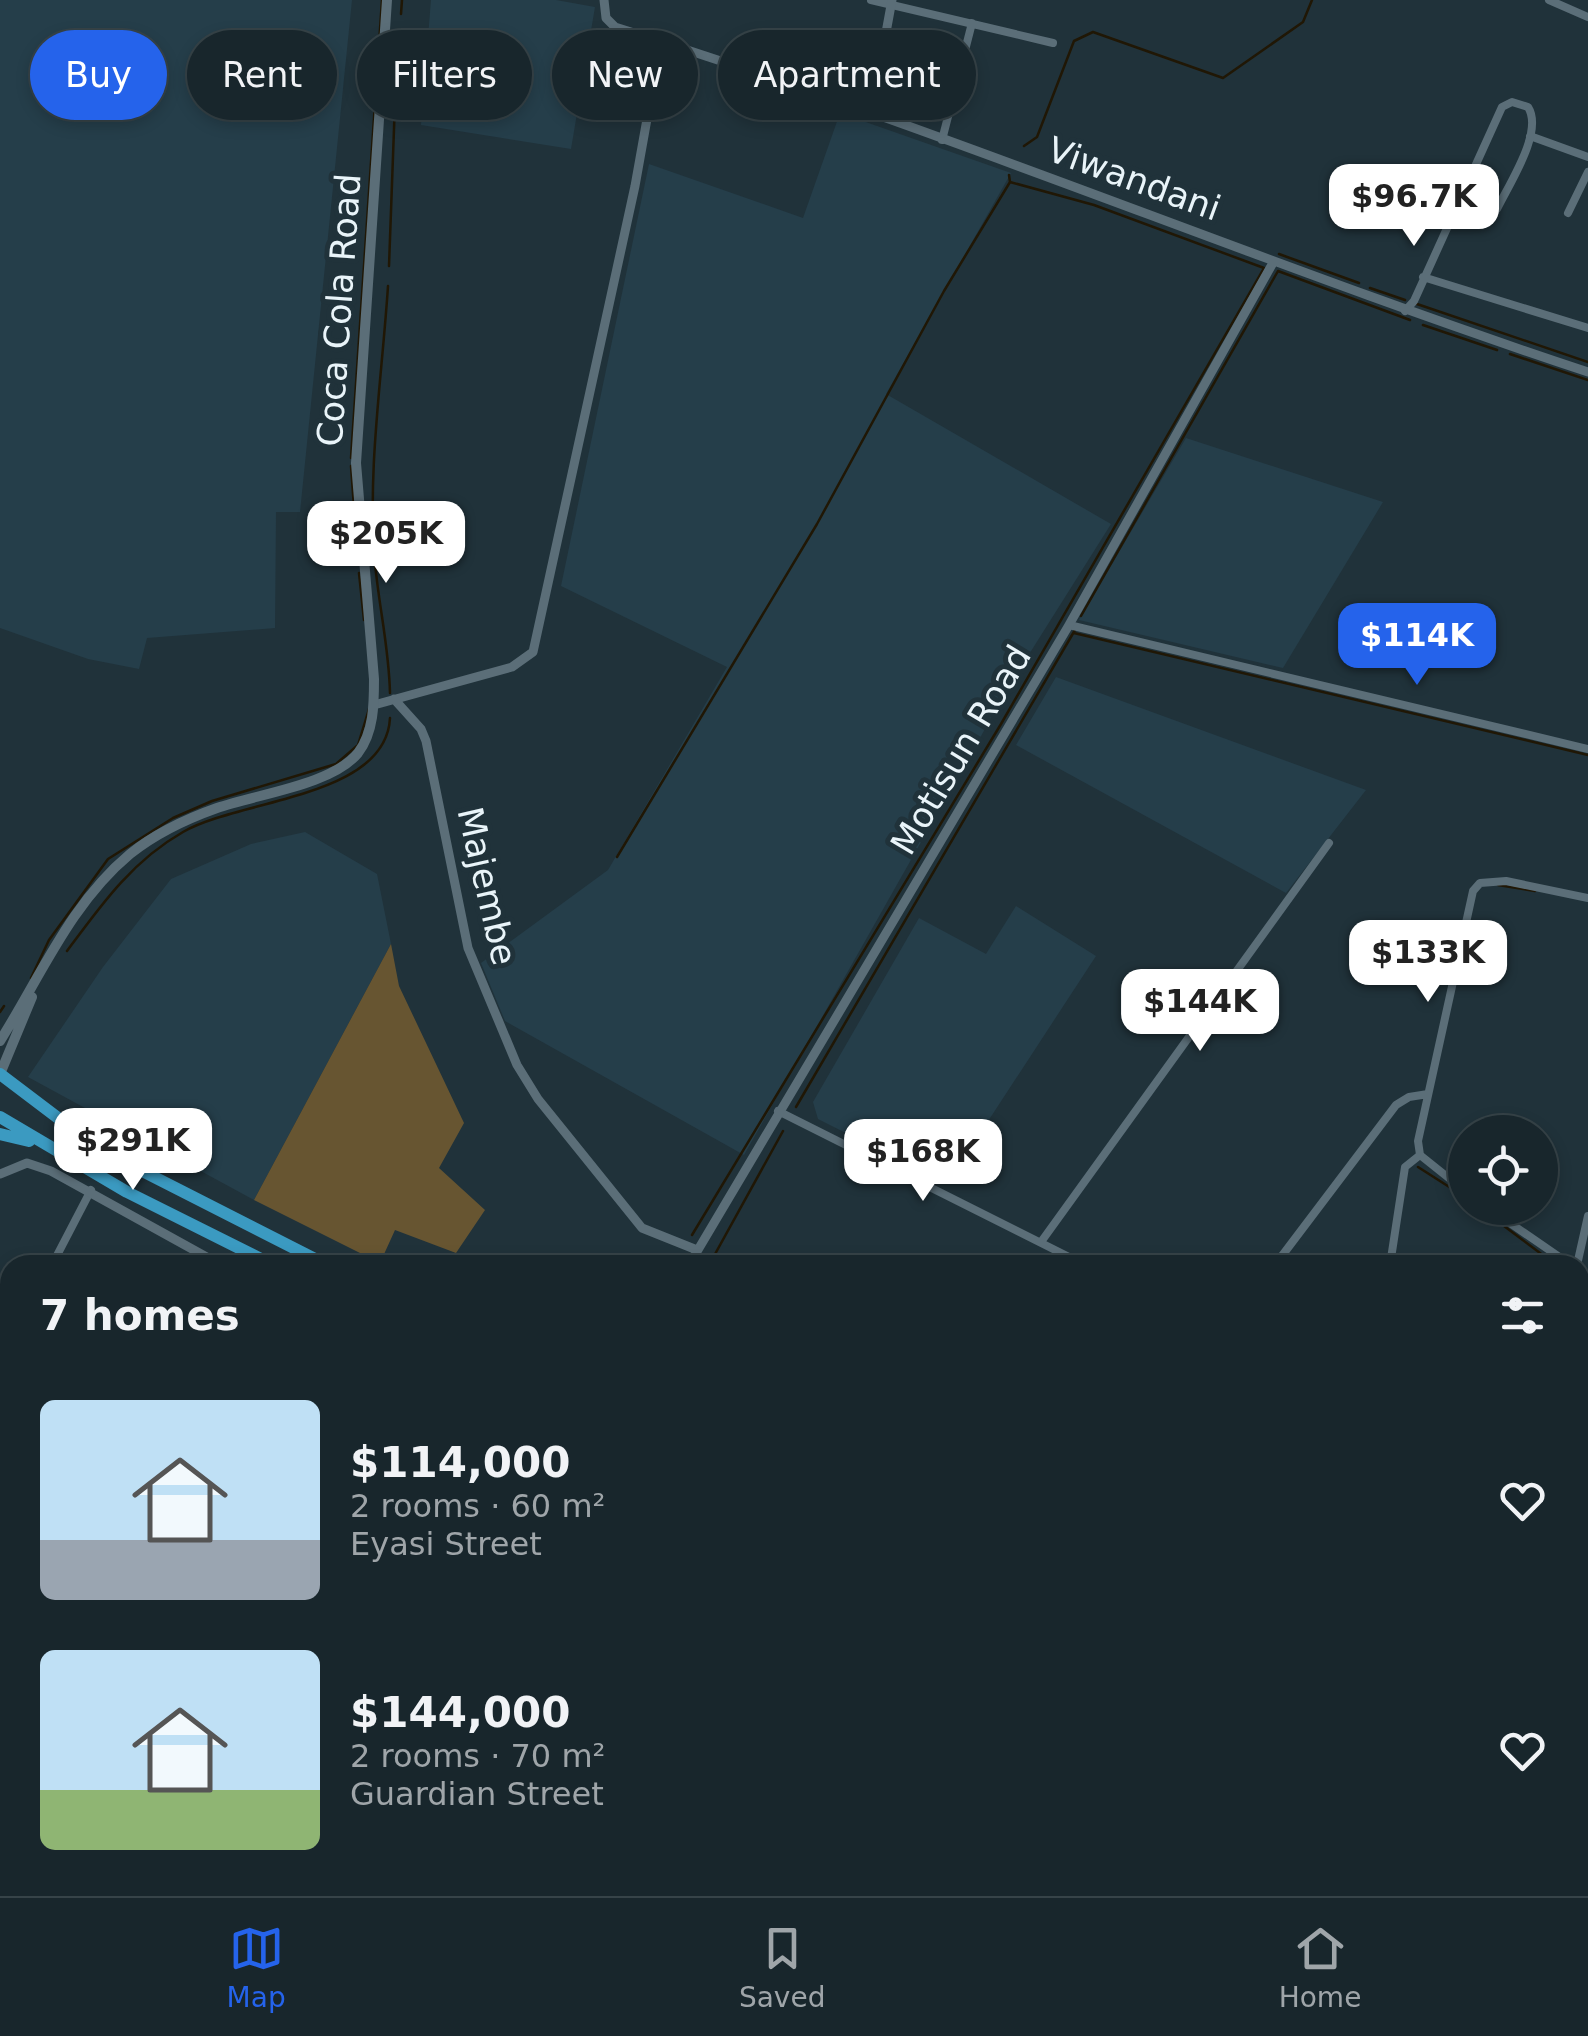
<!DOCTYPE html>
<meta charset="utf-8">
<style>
:root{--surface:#18262c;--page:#253238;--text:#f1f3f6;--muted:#9fa5a9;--line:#364348;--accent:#2563eb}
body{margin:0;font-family:"DejaVu Sans",sans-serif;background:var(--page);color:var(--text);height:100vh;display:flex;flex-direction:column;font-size:38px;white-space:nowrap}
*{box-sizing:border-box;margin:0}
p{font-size:32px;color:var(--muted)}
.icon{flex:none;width:55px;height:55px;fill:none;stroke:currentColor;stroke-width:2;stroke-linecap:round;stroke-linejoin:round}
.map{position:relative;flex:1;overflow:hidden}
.sheet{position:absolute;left:0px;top:1255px;width:1590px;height:642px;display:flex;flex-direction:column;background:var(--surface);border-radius:30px 30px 0 0;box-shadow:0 5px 15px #0003,0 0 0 2px var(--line)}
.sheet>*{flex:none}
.top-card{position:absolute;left:30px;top:30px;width:1000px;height:90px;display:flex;gap:20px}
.fabs{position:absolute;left:1448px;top:1115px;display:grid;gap:20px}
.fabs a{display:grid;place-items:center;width:110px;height:110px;border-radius:50%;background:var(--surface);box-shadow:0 5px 15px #0003,0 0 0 2px var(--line);font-size:50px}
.price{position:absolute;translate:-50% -85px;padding:0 22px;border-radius:20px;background:#fff;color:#222;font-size:32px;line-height:65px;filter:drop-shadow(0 2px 5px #0008)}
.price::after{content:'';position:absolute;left:50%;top:60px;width:30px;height:22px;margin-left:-15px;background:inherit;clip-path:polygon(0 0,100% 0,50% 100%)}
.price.selected{background:var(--accent);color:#fff}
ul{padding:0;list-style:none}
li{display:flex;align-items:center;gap:30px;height:250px;padding:0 40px}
li span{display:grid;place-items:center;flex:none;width:280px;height:200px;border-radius:15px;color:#555}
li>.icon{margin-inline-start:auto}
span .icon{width:120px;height:120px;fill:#fffc;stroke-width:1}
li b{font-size:42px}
h2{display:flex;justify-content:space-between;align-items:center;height:120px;padding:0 40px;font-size:42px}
.tag{padding:0 35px;border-radius:45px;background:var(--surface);box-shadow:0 5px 15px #0003,0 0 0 2px var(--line);font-size:35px;line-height:90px}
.tag.selected{background:var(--accent);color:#fff}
.tabs{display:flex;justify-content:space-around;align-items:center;height:140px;border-top:2px solid var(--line);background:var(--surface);font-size:28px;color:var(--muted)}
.tabs a{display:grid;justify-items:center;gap:5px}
.tabs .selected{color:var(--accent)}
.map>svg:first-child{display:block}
.built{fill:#253e4a}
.green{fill:#675531}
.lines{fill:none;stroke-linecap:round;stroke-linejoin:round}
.stream{stroke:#201705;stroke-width:2.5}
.minor{stroke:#5b6e78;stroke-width:8}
.tertiary{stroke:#5b6e78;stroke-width:9}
.secondary{stroke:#5b6e78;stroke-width:10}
.trunk{stroke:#3b9ac1;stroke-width:12}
.labels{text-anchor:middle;stroke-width:10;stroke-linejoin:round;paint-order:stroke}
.street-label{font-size:35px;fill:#e9f4f9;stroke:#20323a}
</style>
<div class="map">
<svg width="1588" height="1896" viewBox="0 0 1588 1896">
<rect width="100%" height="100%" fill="#20323a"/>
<path class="built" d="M 0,0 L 352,0 L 300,512 L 276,512 L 275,628 L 147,638 L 139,669 L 88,659 L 0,628 Z
M 431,0 L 556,0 L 595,7 L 571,149 L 421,125 Z
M 840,113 L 1011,173 L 886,394 L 1111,524 L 1011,683 L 744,1155 L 505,1021 L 481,963 L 608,870 L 727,667 L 561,586 L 649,164 L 803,218 Z
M 1186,438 L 1383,502 L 1283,668 L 1079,620 Z
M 1056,677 L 1366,790 L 1286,893 L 1016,745 Z
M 305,832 L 377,874 L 391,944 L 254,1200 L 28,1077 L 103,967 L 171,879 L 251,844 Z
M 1016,906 L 1096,956 L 947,1184 L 818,1119 L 813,1102 L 919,918 L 986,954 Z
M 1352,1888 L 1409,1888 L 1425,1896 L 1347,1896 Z"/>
<path class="green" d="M 391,944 L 399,986 L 464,1123 L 439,1168 L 485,1210 L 456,1253 L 395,1230 L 380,1263 L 254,1200 Z"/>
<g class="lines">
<path class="stream" d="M 401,14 L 402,0
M 396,66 L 399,31
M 1024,146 L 1037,137 L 1074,41 L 1093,32 L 1223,78 L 1303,22 L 1312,0
M 1279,254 L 1359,283
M 389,266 L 396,74
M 388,286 C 382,378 367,471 375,563 C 379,607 389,648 390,693
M 1370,288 L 1405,300
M 1417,304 L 1588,362
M 1423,325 L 1497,350
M 1510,354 L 1588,380
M 351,458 L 382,0
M 351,466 L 357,549
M 359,573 L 364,620
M 1081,616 L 1278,271 L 1410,320
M 1074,633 L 1588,755
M 617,857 L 817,524 L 944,291 L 1010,182 L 1009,175
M 1498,885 L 1535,891
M 67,951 C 101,905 132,861 183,832 C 240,799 386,798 390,718
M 31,978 L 49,940 L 108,859 L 173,818 L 212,801 L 336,764 L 358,745 L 369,709
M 0,1012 L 4,1006
M 796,1107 L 1075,630
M 1418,1167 L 1465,1197
M 1480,1208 L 1556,1265
M 692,1235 L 1001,724 L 1264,268 L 1094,205 L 1010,182
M 709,1265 L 783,1131
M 1580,1284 L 1588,1290
M 0,1763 L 10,1770
M 174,1888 L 186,1896"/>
<path class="minor" d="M 871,0 L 1053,43
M 1549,0 L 1588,17
M 1530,136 L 1588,157
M 942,140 L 972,23
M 1568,213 L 1588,172
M 1423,277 L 1588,328
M 1405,311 L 1414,301 L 1502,107 L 1512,102 L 1528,107 C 1544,132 1509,184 1497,209 L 1487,214 L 1454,206
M 1069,625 L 1588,749
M 778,1111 L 1085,1265
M 1420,1155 L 1418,1141 L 1473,891 L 1480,883 L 1506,881 L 1588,898
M 1420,1155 L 1465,1191
M 1488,1208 L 1571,1265
M 1041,1242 L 1329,843
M 52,1265 L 91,1190
M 1275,1265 L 1396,1105 L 1409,1097 L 1428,1094
M 1390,1265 L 1405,1167 L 1420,1155
M 1577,1265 L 1588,1216
M 1580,1272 L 1588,1277
M 0,1305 L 10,1305
M 1580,1433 L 1588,1421
M 0,1510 L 10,1492
M 0,1646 L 10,1626
M 0,1652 L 10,1659
M 0,1698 L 10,1680
M 0,1848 L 10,1865
M 127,1888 L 136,1896
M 330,1888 L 348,1896
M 491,1888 L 505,1896
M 643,1888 L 657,1896
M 907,1888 L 919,1896
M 8,1896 L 10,1867
M 276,1896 L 280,1888
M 466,1896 L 471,1888
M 631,1896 L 635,1888
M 1051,1896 L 1055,1888
M 1170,1896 L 1175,1888"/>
<path class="tertiary" d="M 604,0 L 606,18 L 615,27 C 944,129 1261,264 1588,372
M 863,112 L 878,76 L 892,0
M 394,699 L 421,729 L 426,741 L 468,948 L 517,1065 L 538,1099 L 642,1228 L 697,1250
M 374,705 L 512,667 L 533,652 L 635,186 L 661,41
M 0,1174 L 27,1163 L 51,1171 L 221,1265
M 689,1265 L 1069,625 L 1274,261
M 1203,1888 L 1217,1896"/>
<path class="secondary" d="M 0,1041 C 41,976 70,904 130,854 C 156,833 186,819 217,808 C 257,794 332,785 358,753 C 374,732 374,704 374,679 L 356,463 L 387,0
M 0,1074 L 32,997
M 0,1739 L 10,1745
M 208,1888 L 220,1896
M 1316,1896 L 1320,1888
M 1334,1896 L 1339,1888"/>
<path class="trunk" d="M 0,1074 L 99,1149 L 327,1265
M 0,1117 L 127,1192 L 273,1265
M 0,1134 L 29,1141
M 1450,1888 L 1466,1896
M 1535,1888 L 1551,1896"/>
</g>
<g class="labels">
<g class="street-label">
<text transform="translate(1134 179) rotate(20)" y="12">Viwandani</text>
<text transform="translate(339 310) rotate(-86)" y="12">Coca Cola Road</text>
<text transform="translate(961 750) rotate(-59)" y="12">Motisun Road</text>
<text transform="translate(487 886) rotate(77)" y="12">Majembe</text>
</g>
</g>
</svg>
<div class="fabs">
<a><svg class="icon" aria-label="locate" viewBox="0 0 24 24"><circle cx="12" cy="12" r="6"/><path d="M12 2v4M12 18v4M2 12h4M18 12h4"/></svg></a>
</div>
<b class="price" style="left:1414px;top:249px">$96.7K</b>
<b class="price" style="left:386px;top:586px">$205K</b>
<b class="price selected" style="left:1417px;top:688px">$114K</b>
<b class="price" style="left:1428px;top:1005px">$133K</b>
<b class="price" style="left:1200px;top:1054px">$144K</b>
<b class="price" style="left:133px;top:1193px">$291K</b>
<b class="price" style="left:923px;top:1204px">$168K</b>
<div class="top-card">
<a class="tag selected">Buy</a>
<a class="tag">Rent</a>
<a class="tag">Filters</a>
<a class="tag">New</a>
<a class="tag">Apartment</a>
</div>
<section class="sheet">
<h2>7 homes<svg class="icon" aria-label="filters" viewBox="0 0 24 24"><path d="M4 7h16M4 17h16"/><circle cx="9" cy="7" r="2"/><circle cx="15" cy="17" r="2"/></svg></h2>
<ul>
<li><span style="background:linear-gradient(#bfe0f5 70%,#9aa5b1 0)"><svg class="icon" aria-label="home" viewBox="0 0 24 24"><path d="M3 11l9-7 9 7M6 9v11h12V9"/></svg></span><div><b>$114,000</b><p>2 rooms · 60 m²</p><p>Eyasi Street</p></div><svg class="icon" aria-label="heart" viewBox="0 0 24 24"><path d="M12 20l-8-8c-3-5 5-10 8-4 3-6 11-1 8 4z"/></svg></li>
<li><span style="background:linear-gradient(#bfe0f5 70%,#8fb573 0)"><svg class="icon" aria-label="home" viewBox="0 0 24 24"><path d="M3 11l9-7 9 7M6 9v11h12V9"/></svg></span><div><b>$144,000</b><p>2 rooms · 70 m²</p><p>Guardian Street</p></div><svg class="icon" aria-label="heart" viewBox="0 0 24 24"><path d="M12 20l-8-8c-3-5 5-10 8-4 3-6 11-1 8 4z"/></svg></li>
</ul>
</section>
</div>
<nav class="tabs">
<a class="selected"><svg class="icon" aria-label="map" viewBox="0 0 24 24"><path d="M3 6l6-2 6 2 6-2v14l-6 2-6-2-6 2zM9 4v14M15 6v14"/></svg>Map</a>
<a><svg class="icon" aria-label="saved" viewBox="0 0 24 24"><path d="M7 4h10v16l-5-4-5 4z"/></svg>Saved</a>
<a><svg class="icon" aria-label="home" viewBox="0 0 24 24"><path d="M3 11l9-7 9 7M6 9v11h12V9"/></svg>Home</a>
</nav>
